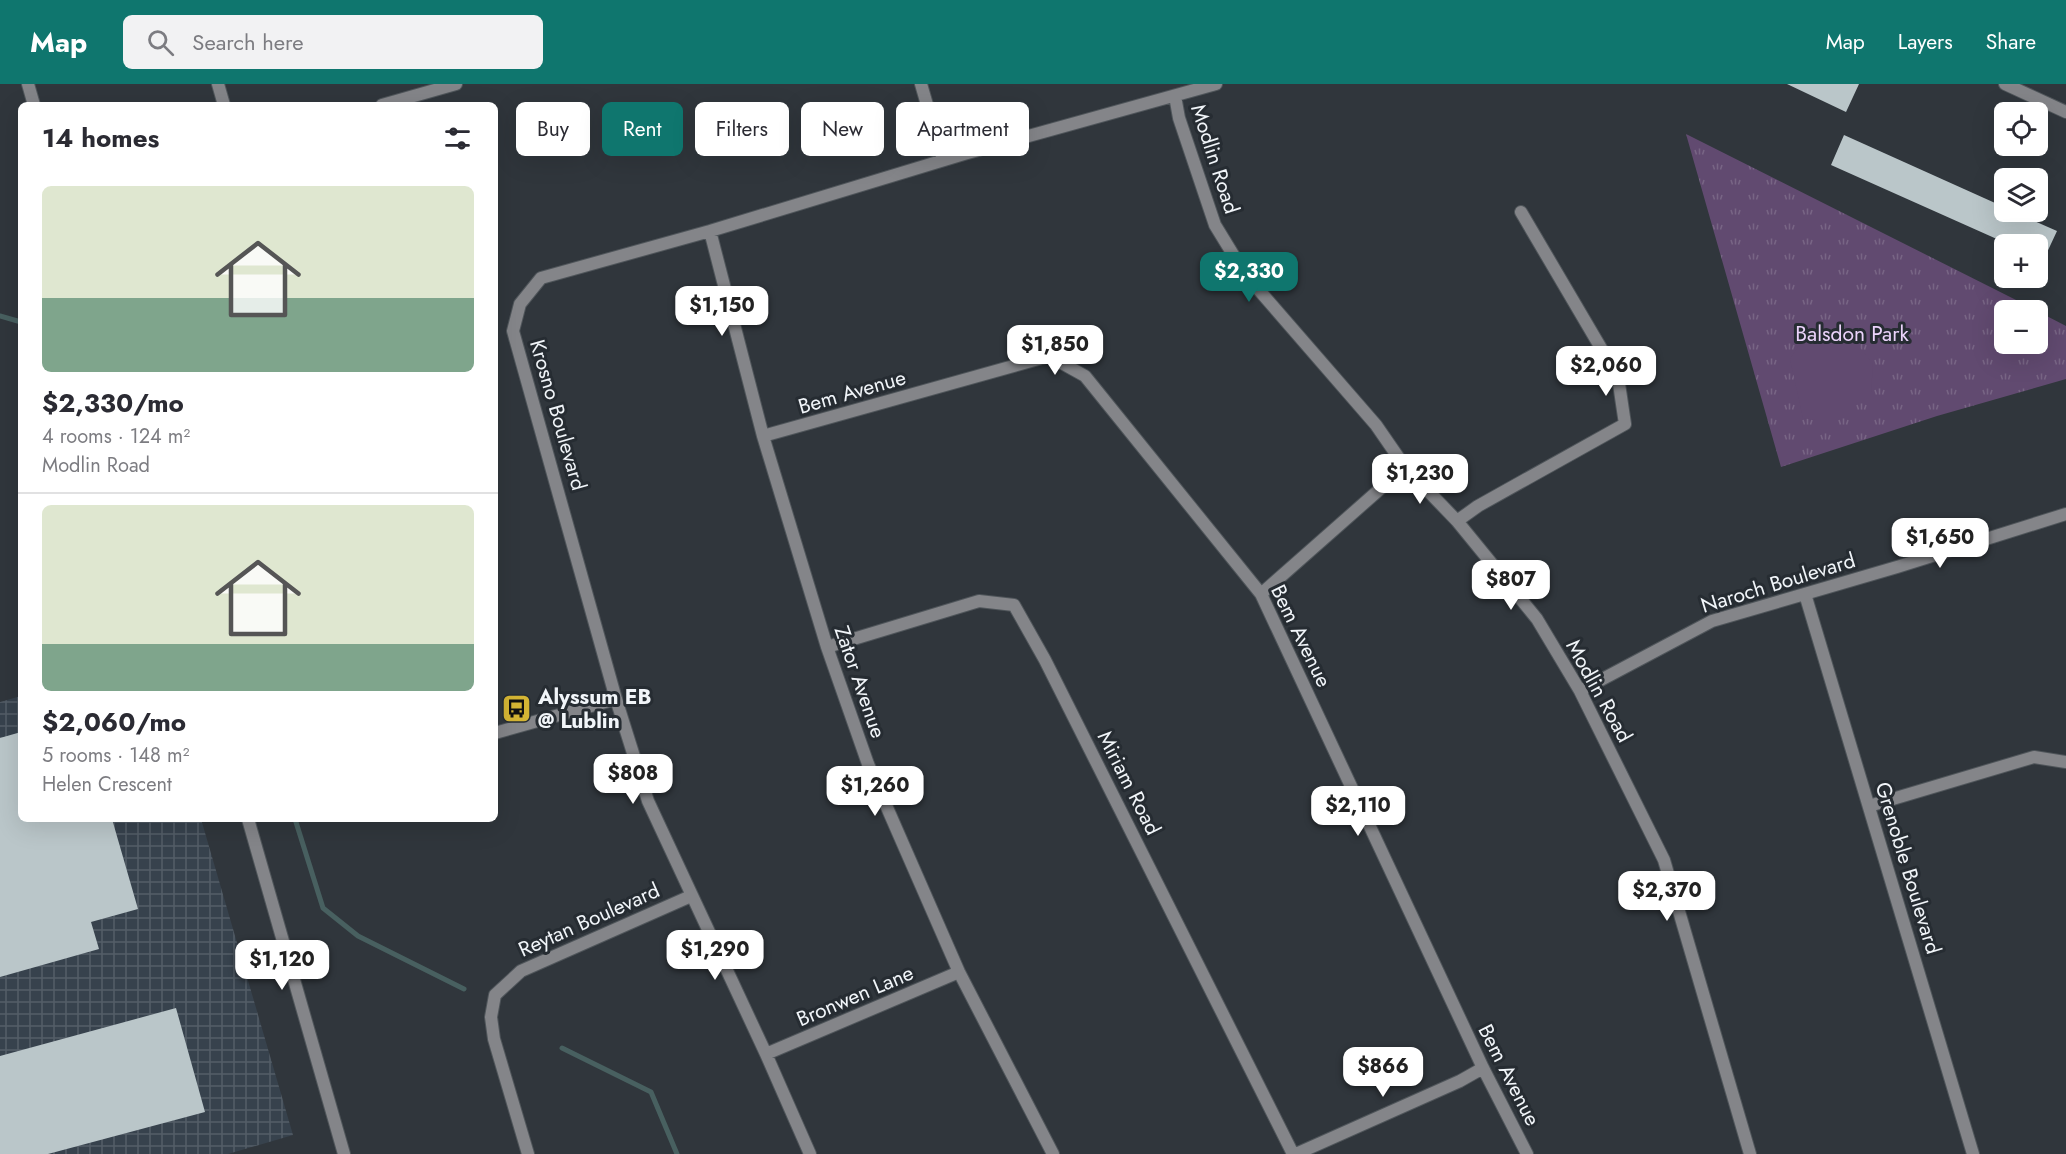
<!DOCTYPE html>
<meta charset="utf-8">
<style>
:root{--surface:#fff;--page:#f2f2f3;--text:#2b2b33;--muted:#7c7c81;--line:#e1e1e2;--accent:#0f766e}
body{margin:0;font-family:Jost,sans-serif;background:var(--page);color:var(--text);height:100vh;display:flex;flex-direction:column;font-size:22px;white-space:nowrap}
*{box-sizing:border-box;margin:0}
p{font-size:20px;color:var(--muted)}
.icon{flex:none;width:33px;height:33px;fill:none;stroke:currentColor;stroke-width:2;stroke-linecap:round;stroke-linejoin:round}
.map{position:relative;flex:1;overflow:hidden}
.details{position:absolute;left:18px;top:18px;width:480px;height:720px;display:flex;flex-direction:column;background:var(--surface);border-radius:9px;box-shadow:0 6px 24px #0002}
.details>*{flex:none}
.banner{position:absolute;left:516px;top:18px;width:570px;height:54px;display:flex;gap:12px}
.tools{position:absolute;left:1994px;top:18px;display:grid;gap:12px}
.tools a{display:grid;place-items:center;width:54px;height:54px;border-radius:9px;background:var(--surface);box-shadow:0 6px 24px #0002;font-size:30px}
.price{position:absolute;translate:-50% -51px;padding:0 14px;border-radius:12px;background:#fff;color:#222;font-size:20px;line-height:39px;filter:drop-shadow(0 2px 3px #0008)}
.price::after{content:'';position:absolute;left:50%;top:36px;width:18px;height:14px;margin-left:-9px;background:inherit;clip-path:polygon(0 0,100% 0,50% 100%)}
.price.on{background:var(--accent);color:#fff}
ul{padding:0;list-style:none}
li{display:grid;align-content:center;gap:12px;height:318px;padding:0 24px}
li+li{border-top:2px solid var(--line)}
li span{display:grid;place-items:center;height:186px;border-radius:9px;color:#555}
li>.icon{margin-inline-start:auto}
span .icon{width:108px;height:108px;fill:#fffc;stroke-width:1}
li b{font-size:26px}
h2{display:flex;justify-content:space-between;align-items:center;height:72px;padding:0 24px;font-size:26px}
.chip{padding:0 21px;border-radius:9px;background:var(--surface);box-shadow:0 6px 24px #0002;font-size:21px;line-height:54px}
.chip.on{background:var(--accent);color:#fff}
header{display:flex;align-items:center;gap:36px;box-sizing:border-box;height:84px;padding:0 30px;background:var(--accent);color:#fff}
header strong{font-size:28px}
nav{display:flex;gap:33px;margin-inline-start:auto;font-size:21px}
.search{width:420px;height:54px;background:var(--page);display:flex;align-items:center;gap:15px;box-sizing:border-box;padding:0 21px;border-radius:9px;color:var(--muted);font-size:22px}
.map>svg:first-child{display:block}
.industrial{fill:url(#industrial-grid)}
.park{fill:url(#park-tufts)}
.garden{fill:#614a70}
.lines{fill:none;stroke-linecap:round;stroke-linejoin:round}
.stream{stroke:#486060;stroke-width:5}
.building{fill:#bac6c9}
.minor-casing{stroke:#4f555a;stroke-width:14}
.tertiary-casing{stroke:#4f555a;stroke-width:14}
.minor{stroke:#848589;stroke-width:12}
.tertiary{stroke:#848589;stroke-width:12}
.labels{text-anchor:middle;stroke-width:6;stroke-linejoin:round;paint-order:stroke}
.street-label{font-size:21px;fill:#f1f5f9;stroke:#262c32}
.park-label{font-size:21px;fill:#ebd3fb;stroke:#262c32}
.poi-label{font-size:21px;font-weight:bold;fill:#f1f5f9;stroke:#262c32;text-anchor:start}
</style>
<header>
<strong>Map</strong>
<div class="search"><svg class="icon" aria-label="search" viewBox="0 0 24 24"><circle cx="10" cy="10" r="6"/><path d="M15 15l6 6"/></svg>Search here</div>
<nav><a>Map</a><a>Layers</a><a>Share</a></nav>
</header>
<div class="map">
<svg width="2066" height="1070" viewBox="0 0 2066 1070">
<defs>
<pattern id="industrial-grid" width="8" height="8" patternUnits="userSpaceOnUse" patternTransform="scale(1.5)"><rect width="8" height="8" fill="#37424d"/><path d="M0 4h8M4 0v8" fill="none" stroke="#545e67"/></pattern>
<pattern id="park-tufts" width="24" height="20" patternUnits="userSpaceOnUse" patternTransform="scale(1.5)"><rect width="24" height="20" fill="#614a70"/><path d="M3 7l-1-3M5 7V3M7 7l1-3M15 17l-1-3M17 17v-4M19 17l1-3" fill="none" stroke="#786585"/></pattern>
</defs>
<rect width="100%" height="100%" fill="#30363c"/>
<path class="industrial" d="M 21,612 L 21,735 L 201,735 L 293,1051 L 228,1070 L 0,1070 L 0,618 Z"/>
<path class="park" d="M 1686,50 L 2036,226 L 2004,226 L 2004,260 L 2037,260 L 2037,227 L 2066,242 L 2066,295 L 1937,332 L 1781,383 Z"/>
<path class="garden" d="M 1829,247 L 1857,260 L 1873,280 L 1871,308 L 1815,336 L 1803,334 L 1790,275 L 1804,254 Z"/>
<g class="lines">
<path class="stream" d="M 0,232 L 21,238
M 295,735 L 323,824 L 358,852 L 464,905
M 562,964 L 651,1008 L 677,1070"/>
</g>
<path class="building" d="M 1787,0 L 1859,0 L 1846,28 Z
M 1844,51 L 2004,123 L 2004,128 L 2014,128 L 2057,147 L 2037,190 L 2037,160 L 2008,160 L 1831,81 Z
M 21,648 L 21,735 L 112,735 L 138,825 L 91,838 L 99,865 L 0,893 L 0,654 Z
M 176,924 L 205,1028 L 48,1070 L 0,1070 L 0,972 Z"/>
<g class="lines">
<defs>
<path id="minor" d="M 218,0 L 224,21
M 921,0 L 943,76
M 2005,0 L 2066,28
M 1175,12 L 1179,34 L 1215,141 L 1245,190 L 1376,341 L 1405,383 L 1457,437 L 1537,535 L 1580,607 L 1664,776 L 1750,1070
M 382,21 L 456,0
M 710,147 L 763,352 L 827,563 L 868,680 L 959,888 L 1053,1070
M 763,352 L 1049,272 L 1085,292 L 1261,510 L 1483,984 L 1527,1070
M 1457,437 L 1478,422 L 1625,340 L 1618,293 L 1521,128
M 1261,510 L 1405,383
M 1805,510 L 1973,1070
M 827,563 L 979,517 L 1014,521 L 1045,576 L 1293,1070
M 1580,607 L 1712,537 L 1897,483 L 2066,430
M 495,649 L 616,615
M 1869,722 L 2034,673 L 2066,678
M 766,970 L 959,888
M 528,1070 L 494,955 L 491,933 L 495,911 L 521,887 L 691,812
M 810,1070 L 766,970 L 648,717 L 616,615 L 513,247 L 520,220 L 541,194 L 710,147 L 964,70 L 1216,0
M 1296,1070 L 1460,997 L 1483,984"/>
<path id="tertiary" d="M 28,0 L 34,21
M 248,735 L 344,1070"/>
</defs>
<use href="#minor" class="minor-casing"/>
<use href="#tertiary" class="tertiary-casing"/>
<use href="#minor" class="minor"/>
<use href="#tertiary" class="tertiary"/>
</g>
<defs>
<symbol id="bus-square" viewBox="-11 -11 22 22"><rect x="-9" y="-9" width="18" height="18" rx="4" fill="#d5b534" stroke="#262c32"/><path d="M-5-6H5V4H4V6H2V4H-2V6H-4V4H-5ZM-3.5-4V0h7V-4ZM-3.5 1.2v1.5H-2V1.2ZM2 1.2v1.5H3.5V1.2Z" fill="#111"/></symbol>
</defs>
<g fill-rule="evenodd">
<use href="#bus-square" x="500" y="608" width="33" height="33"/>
</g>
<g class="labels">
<g class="street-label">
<text transform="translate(1215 75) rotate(72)" y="7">Modlin Road</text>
<text transform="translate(852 308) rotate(-16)" y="7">Bem Avenue</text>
<text transform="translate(558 331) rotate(74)" y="7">Krosno Boulevard</text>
<text transform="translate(1778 499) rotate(-17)" y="7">Naroch Boulevard</text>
<text transform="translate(1301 552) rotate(64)" y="7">Bem Avenue</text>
<text transform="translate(860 598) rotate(71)" y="7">Zator Avenue</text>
<text transform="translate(1599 607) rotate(61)" y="7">Modlin Road</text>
<text transform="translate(1129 699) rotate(63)" y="7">Miriam Road</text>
<text transform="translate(1908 784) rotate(73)" y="7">Grenoble Boulevard</text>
<text transform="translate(589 836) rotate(-24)" y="7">Reytan Boulevard</text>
<text transform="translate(855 912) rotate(-23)" y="7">Bronwen Lane</text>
<text transform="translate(1509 991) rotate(63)" y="7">Bem Avenue</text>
</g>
<g class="park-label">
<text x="1852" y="257">Balsdon Park</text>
</g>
<g class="poi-label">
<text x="538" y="620">Alyssum EB<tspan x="538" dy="24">@ Lublin</tspan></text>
</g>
</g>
</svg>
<div class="tools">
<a><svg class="icon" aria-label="locate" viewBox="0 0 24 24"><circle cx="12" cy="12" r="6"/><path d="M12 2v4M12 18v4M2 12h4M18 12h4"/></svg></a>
<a><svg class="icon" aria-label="layers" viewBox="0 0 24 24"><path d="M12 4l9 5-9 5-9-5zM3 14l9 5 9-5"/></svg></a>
<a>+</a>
<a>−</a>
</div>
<b class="price on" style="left:1249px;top:219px">$2,330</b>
<b class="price" style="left:722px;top:253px">$1,150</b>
<b class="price" style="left:1055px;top:292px">$1,850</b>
<b class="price" style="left:1606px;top:313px">$2,060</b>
<b class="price" style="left:1420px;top:421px">$1,230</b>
<b class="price" style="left:1940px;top:485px">$1,650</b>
<b class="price" style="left:1511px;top:527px">$807</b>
<b class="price" style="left:633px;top:721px">$808</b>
<b class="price" style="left:875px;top:733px">$1,260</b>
<b class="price" style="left:1358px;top:753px">$2,110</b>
<b class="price" style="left:1667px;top:838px">$2,370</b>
<b class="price" style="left:715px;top:897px">$1,290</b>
<b class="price" style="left:282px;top:907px">$1,120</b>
<b class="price" style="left:1383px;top:1014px">$866</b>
<div class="banner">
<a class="chip">Buy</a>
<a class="chip on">Rent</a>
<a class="chip">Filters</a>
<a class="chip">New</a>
<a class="chip">Apartment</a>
</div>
<section class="details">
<h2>14 homes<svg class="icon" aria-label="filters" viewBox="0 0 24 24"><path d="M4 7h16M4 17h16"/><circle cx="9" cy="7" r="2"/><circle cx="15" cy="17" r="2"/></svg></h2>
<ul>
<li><span style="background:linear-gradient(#dfe7d0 60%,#7fa58c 0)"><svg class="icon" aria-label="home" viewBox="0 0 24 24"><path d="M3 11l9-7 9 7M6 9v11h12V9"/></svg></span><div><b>$2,330/mo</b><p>4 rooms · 124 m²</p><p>Modlin Road</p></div></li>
<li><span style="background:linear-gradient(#dfe7d0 75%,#7fa58c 0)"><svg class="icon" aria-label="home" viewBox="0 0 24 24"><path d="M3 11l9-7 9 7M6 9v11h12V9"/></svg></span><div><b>$2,060/mo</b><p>5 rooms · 148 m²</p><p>Helen Crescent</p></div></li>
</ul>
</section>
</div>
